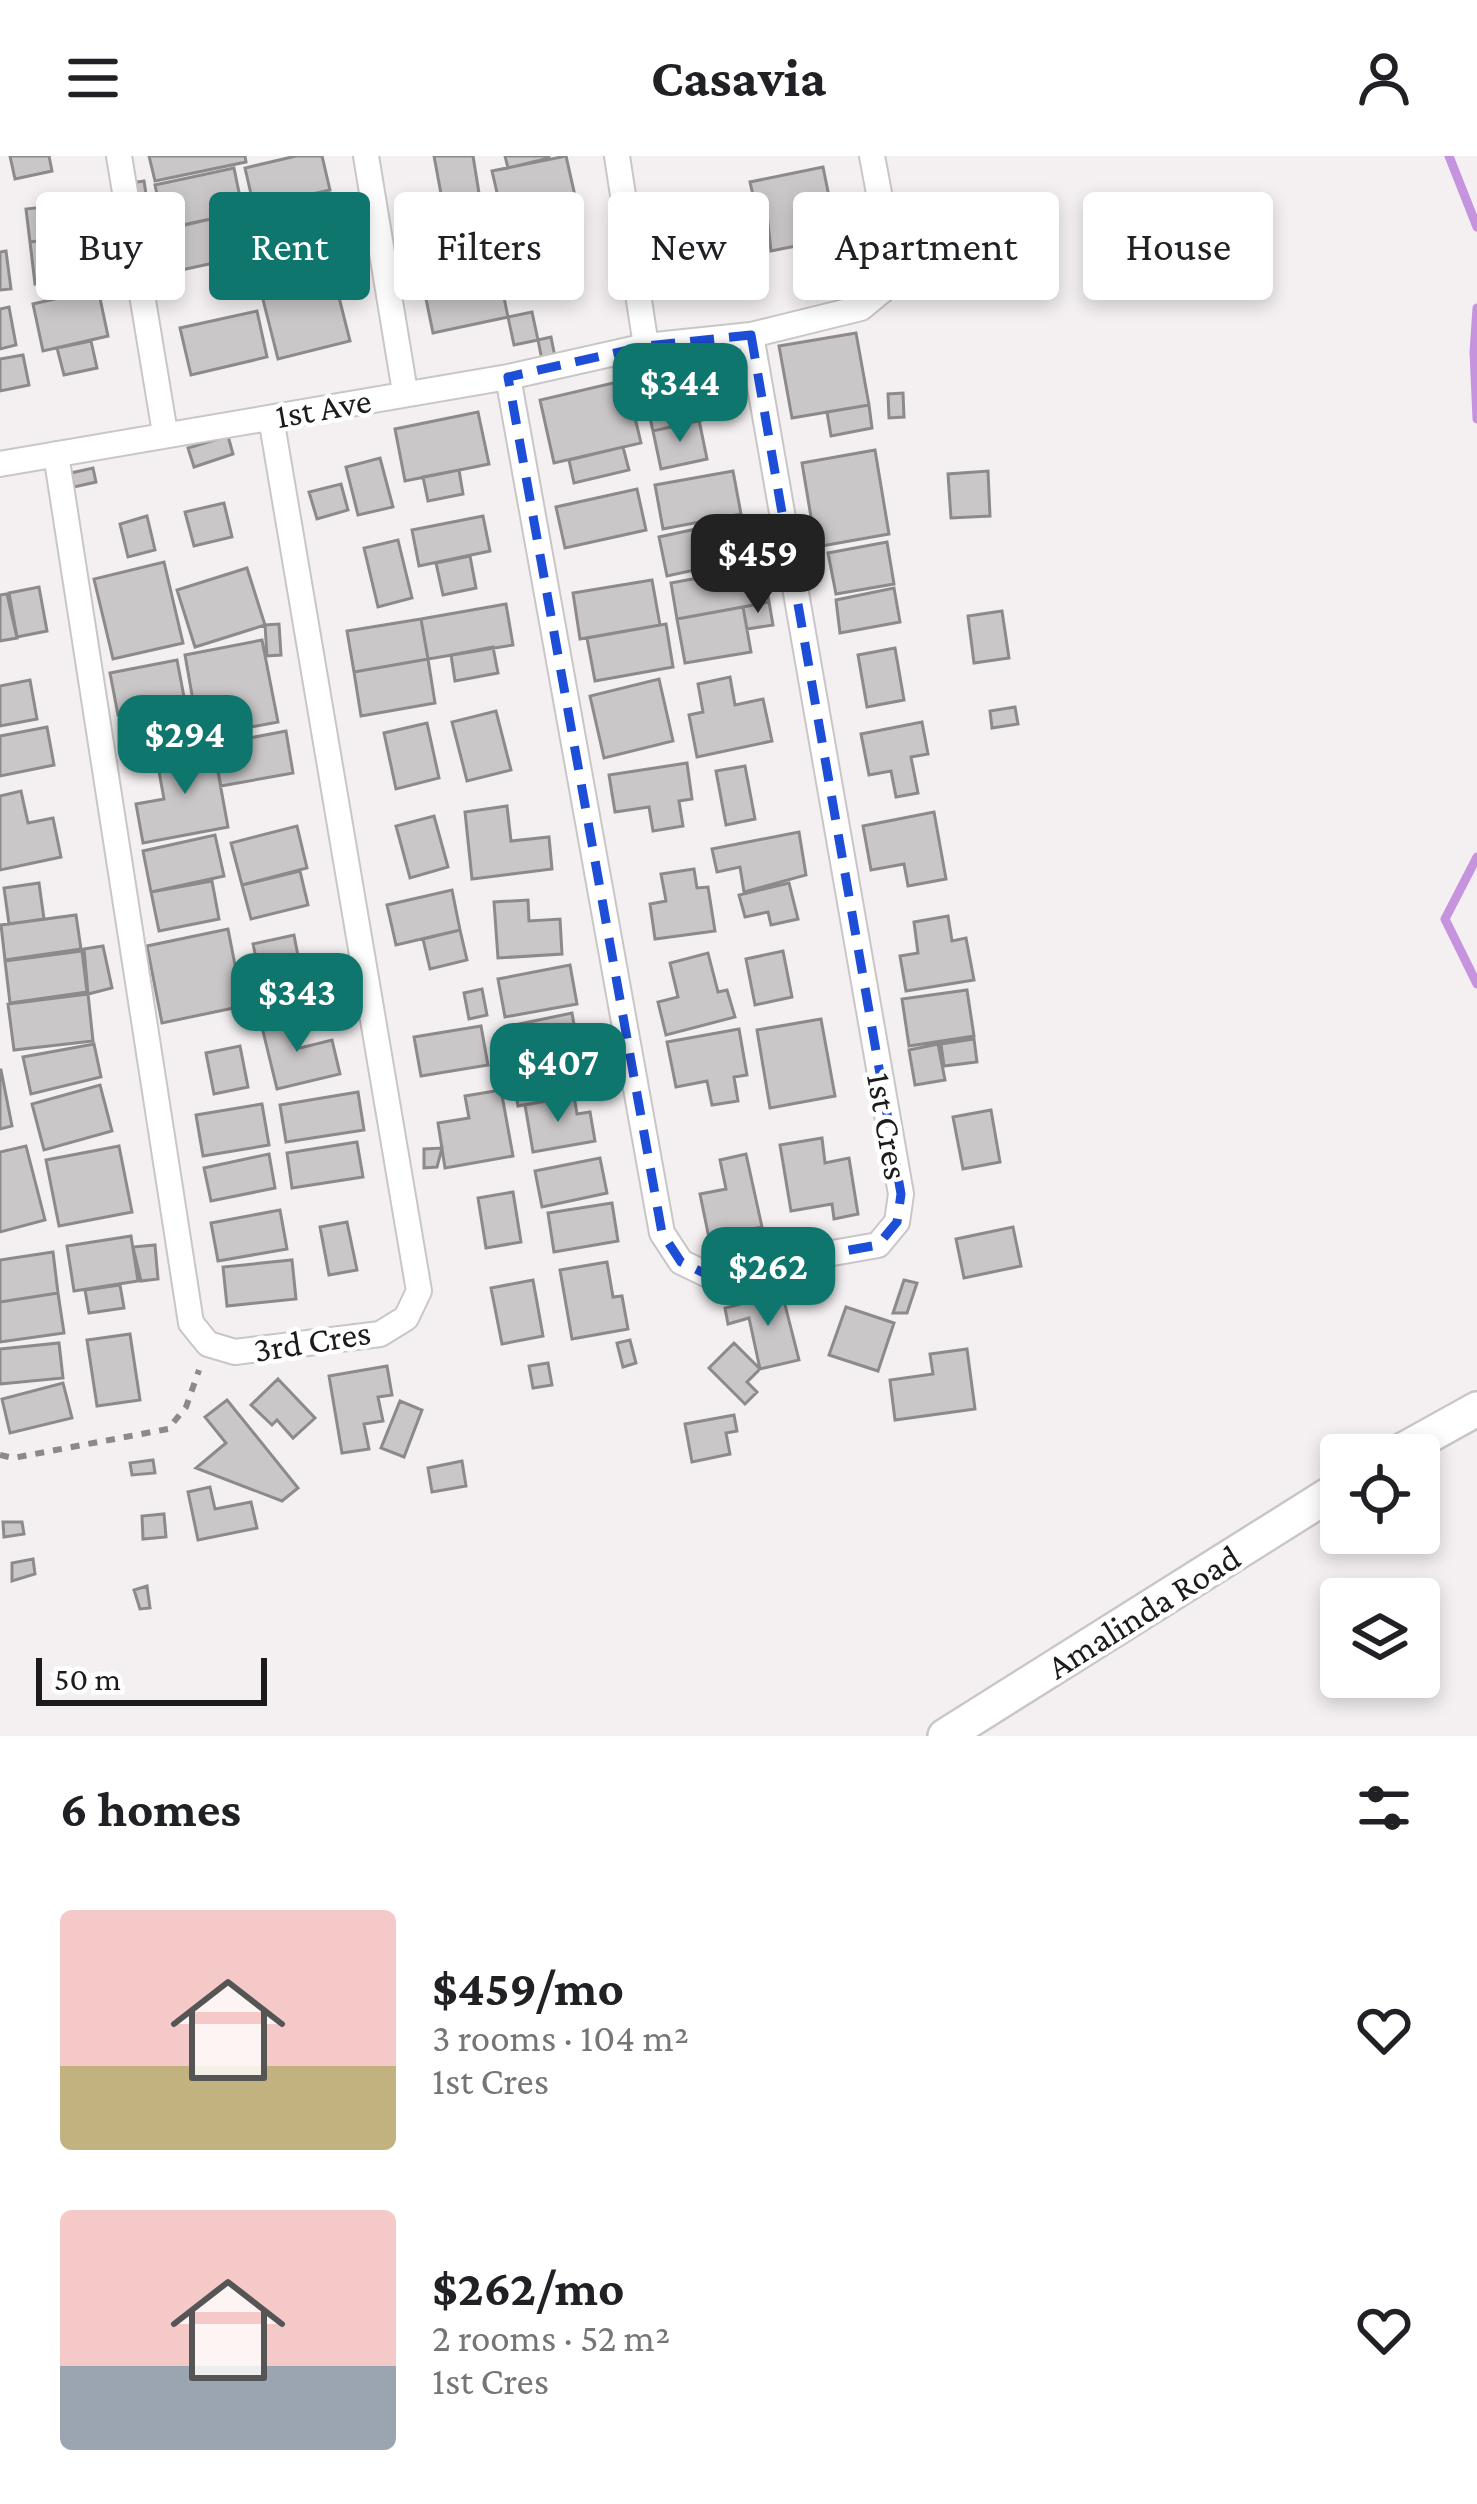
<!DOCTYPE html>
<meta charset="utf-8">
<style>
:root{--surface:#fff;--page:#f2f2f2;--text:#202124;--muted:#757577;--accent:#0f766e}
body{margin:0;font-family:"Crimson Pro",serif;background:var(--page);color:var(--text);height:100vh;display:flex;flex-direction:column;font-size:45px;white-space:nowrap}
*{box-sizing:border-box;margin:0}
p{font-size:39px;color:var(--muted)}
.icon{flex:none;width:66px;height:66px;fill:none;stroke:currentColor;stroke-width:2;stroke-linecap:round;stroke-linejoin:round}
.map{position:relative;height:1580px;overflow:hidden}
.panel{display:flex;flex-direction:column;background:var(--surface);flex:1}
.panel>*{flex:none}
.hud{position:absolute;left:36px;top:36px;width:1407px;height:108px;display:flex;gap:24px}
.fabs{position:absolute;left:1320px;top:1278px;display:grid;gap:24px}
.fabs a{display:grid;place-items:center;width:120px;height:120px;border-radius:12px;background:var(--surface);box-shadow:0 6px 18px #0003;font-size:60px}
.scale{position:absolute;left:36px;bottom:30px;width:231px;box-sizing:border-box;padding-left:12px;border:6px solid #1c1a1b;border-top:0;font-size:33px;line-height:42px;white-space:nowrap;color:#1c1a1b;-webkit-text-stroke:9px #fff;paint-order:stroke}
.price{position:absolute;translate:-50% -102px;padding:0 27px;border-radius:24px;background:var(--accent);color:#fff;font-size:39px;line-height:78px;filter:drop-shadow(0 3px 6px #0008)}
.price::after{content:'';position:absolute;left:50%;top:72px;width:36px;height:27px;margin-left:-18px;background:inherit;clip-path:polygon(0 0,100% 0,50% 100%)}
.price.on{background:#222;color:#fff}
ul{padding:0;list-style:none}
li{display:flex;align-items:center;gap:36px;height:300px;padding:0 60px}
li span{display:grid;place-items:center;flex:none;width:336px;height:240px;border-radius:12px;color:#555}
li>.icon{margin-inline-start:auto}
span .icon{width:144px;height:144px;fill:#fffc;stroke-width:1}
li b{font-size:51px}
h2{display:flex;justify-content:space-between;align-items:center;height:144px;padding:0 60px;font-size:51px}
.chip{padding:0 42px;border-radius:12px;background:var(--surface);box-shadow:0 6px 18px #0003;font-size:42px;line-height:108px}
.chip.on{background:var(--accent);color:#fff}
header{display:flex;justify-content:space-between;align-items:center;height:156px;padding:0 60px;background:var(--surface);font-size:54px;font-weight:700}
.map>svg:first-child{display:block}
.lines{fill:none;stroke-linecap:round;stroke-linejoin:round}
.stream{stroke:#c694de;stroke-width:9}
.building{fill:#cac7c9;stroke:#8d8a8c;stroke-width:3}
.street-casing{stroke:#cac6c7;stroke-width:28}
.secondary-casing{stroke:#cac6c7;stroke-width:38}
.path{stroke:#8c898a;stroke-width:6;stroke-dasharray:9 9;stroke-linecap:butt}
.street{stroke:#fff;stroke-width:24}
.secondary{stroke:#fff;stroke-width:33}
.marked{fill:none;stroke:#1d4ed8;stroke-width:9;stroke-dasharray:24 15;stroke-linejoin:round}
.labels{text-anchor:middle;stroke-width:9;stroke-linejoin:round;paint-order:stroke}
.street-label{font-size:36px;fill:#1c1a1b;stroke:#fff}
</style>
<header><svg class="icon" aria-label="menu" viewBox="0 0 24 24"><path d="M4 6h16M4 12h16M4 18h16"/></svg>Casavia<svg class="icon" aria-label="person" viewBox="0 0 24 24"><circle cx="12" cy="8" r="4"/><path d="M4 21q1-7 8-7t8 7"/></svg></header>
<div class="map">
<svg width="1477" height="1580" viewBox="0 0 1477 1580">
<rect width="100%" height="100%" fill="#f4f0f1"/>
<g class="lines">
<path class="stream" d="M 1449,0 L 1477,71
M 1477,152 L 1474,196 L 1477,263
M 1477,701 L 1445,763 L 1477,828"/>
</g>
<path class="building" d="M 10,0 L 49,0 L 52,15 L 15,23 Z
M 149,0 L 245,0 L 246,6 L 155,25 Z
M 296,0 L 322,0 L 330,34 L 254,51 L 245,12 Z
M 434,0 L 473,0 L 479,37 L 442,43 Z
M 505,0 L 549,0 L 549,2 L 508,12 Z
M 566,0 L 575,40 L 502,58 L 492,15 Z
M 823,11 L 833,60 L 812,64 L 816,86 L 771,95 L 767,58 L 757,57 L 750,26 Z
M 234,12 L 243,56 L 164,73 L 155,29 Z
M 144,25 L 149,57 L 136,59 L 131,27 Z
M 737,43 L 754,97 L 709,112 L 692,58 Z
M 325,45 L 331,81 L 256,94 L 249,58 Z
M 64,49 L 67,81 L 30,86 L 26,53 Z
M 232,58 L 241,101 L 177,115 L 168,73 Z
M 490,73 L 508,161 L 433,177 L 415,89 Z
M 558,77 L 568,134 L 531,141 L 520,84 Z
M 92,78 L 97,120 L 35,128 L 30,86 Z
M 326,90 L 350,185 L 278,203 L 254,108 Z
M 6,95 L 11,133 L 0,134 L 0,96 Z
M 98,133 L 108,180 L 43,195 L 33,148 Z
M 9,151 L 16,189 L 0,193 L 0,153 Z
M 257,155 L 267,201 L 191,219 L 180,172 Z
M 532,156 L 538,184 L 514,189 L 508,161 Z
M 856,177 L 869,249 L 792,262 L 779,190 Z
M 551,181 L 555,201 L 542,204 L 538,184 Z
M 91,185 L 97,212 L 64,219 L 57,192 Z
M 23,199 L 29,229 L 0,235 L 0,203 Z
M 706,219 L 715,261 L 653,275 L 643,232 Z
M 626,224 L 641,287 L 554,307 L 540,244 Z
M 903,237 L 904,261 L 889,262 L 888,238 Z
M 869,249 L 872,272 L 831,280 L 827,256 Z
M 478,256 L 489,308 L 405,325 L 395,273 Z
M 699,264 L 707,303 L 661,313 L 653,275 Z
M 228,280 L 233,298 L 194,311 L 188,292 Z
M 623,291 L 629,314 L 574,327 L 569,304 Z
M 875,294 L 889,378 L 816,391 L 802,307 Z
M 380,302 L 393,351 L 358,359 L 346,311 Z
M 93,312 L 96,326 L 74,331 L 71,317 Z
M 459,314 L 463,338 L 428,345 L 423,321 Z
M 733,315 L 741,358 L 663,373 L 655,329 Z
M 988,315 L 990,360 L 951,362 L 948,318 Z
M 341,328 L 348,354 L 317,363 L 309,336 Z
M 637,333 L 646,374 L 565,392 L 556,351 Z
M 224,347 L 232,381 L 194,390 L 185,356 Z
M 147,360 L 155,394 L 128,401 L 120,368 Z
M 483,360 L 490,395 L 419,410 L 412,374 Z
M 756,360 L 764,399 L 667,420 L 659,381 Z
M 398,384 L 412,442 L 378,451 L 364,392 Z
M 887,386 L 894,428 L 836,438 L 828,397 Z
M 470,400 L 476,432 L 443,439 L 436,407 Z
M 164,406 L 183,487 L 113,503 L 94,423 Z
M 763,410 L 769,446 L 677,463 L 671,427 Z
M 247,412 L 265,469 L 195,491 L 177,434 Z
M 652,424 L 660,469 L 580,483 L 573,437 Z
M 39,431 L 47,475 L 17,481 L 9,437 Z
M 894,432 L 900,466 L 840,477 L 836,444 Z
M 7,438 L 17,482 L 0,485 L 0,439 Z
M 769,446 L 773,469 L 747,473 L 743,451 Z
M 506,448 L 513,489 L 428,503 L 421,463 Z
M 743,451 L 751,496 L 685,507 L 677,463 Z
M 1002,455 L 1009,502 L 974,507 L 968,460 Z
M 421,463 L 428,503 L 354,516 L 347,475 Z
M 279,468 L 281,499 L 267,500 L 265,469 Z
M 666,468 L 673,511 L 595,525 L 587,482 Z
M 262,484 L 278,566 L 218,577 L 213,552 L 195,556 L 185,499 Z
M 493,491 L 498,517 L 455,525 L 451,499 Z
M 895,492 L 904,544 L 867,551 L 858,499 Z
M 428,503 L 435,547 L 361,560 L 354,516 Z
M 177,504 L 185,546 L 118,559 L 110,517 Z
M 730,521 L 735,549 L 763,543 L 772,585 L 697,601 L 689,559 L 703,556 L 698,528 Z
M 659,523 L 673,585 L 604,602 L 590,540 Z
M 30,524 L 37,563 L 0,570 L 0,530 Z
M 185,546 L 191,579 L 155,586 L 149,553 Z
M 1015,551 L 1018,568 L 992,572 L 990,555 Z
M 496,555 L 511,614 L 467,625 L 452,566 Z
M 922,566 L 928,598 L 911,601 L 918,637 L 896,641 L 891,615 L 869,619 L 861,578 Z
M 427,567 L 439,622 L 396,633 L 384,577 Z
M 47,571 L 54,609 L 0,620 L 0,580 Z
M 286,575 L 293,617 L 221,630 L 213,589 Z
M 213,589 L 228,671 L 143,687 L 136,648 L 164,643 L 156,599 Z
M 687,607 L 692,643 L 679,645 L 683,670 L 653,675 L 649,651 L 615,656 L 609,619 Z
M 745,610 L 755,663 L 726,669 L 716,615 Z
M 21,635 L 28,667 L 53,662 L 61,701 L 0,714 L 0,640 Z
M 507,650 L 511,685 L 549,681 L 552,713 L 472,723 L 465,656 Z
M 934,656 L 946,723 L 908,730 L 904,708 L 871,714 L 863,670 Z
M 434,660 L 448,711 L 410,722 L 396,670 Z
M 297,670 L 307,712 L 242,729 L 231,687 Z
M 799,676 L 806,719 L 744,736 L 740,711 L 717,716 L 712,693 Z
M 215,679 L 224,720 L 151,736 L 143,695 Z
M 694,713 L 697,732 L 708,731 L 715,775 L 655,783 L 650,748 L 666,745 L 661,718 Z
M 300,715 L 308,749 L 251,763 L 242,729 Z
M 212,725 L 219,763 L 159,775 L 151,736 Z
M 39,727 L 44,763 L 9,768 L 4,732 Z
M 789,727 L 798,763 L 771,769 L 768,756 L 745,761 L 739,739 Z
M 452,734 L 460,774 L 396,789 L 387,749 Z
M 528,744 L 529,765 L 560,763 L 562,798 L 498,802 L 494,746 Z
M 76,759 L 81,793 L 5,804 L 1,769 Z
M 948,760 L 952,785 L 966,782 L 974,824 L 906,835 L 900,800 L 918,797 L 914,766 Z
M 228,773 L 243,850 L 162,867 L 147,790 Z
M 460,774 L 467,804 L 430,813 L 423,783 Z
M 294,779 L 304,831 L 264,839 L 253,788 Z
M 103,790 L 112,832 L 88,838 L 84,793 Z
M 82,795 L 87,836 L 10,847 L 5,805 Z
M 783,795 L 792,841 L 755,849 L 746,803 Z
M 708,797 L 718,836 L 727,834 L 735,861 L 666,879 L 658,846 L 678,841 L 670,807 Z
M 570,809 L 577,848 L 505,861 L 498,823 Z
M 482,833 L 487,859 L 469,863 L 464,837 Z
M 967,834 L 974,880 L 909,890 L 902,843 Z
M 88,838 L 93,885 L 14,894 L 8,848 Z
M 572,857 L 578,892 L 512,906 L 505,871 Z
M 292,860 L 300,892 L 332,884 L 340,918 L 277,933 L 261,867 Z
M 821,863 L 835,940 L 770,952 L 757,874 Z
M 481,870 L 488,909 L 421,920 L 414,881 Z
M 739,873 L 747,919 L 734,921 L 738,945 L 712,949 L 707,925 L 676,931 L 667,886 Z
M 974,883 L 977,906 L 944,910 L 941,888 Z
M 94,888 L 101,921 L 31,938 L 23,901 Z
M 938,888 L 945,924 L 915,929 L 909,894 Z
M 240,890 L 248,931 L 214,938 L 206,897 Z
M 581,903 L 588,937 L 518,950 L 512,916 Z
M 1,914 L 12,970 L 0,973 L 0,914 Z
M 100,929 L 112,975 L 44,994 L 32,948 Z
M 501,934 L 513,1000 L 445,1012 L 438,967 L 469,962 L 465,940 Z
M 358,936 L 364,974 L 286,986 L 280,949 Z
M 574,940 L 577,958 L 590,956 L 595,985 L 533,996 L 525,949 Z
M 262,948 L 269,989 L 203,1000 L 196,959 Z
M 991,954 L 1000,1006 L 963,1013 L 953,961 Z
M 822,982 L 825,1007 L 849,1002 L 858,1058 L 834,1063 L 832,1048 L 791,1055 L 780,989 Z
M 357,986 L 363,1021 L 292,1032 L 287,997 Z
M 26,990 L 45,1064 L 0,1076 L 0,996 Z
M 119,990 L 132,1056 L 59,1070 L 46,1004 Z
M 442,992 L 437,1011 L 424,1012 L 424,993 Z
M 269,998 L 275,1032 L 211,1045 L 204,1012 Z
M 746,998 L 762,1071 L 709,1082 L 700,1038 L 726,1033 L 720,1004 Z
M 600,1002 L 607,1037 L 542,1051 L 535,1015 Z
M 513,1036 L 521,1086 L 486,1092 L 478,1042 Z
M 612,1047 L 618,1085 L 554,1096 L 548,1057 Z
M 280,1054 L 287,1093 L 218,1105 L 211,1067 Z
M 347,1066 L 357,1114 L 329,1119 L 320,1071 Z
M 1013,1071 L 1021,1110 L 964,1122 L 956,1083 Z
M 131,1080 L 138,1125 L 74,1135 L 67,1090 Z
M 155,1089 L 158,1123 L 141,1125 L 133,1091 Z
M 53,1096 L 58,1137 L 0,1146 L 0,1104 Z
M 292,1104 L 296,1143 L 227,1150 L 223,1111 Z
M 607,1106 L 613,1141 L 622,1140 L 628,1173 L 572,1183 L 560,1114 Z
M 533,1124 L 543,1180 L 502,1188 L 491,1132 Z
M 904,1124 L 917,1127 L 907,1157 L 893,1157 Z
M 120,1129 L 124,1152 L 89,1157 L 85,1134 Z
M 58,1137 L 64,1177 L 0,1186 L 0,1146 Z
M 782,1137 L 799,1204 L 760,1213 L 749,1162 L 728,1168 L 725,1152 Z
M 846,1151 L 894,1167 L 878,1215 L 829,1199 Z
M 130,1178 L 140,1244 L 97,1250 L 87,1184 Z
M 630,1184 L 636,1207 L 623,1211 L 617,1187 Z
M 59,1187 L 63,1222 L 0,1228 L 0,1193 Z
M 734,1187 L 760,1213 L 747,1226 L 757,1236 L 745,1248 L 709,1212 Z
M 967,1193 L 975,1253 L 895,1264 L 890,1224 L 933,1218 L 930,1198 Z
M 548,1207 L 552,1229 L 533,1232 L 529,1210 Z
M 387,1210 L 392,1239 L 378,1241 L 383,1265 L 364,1268 L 369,1293 L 342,1297 L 329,1220 Z
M 278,1223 L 315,1262 L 293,1282 L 277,1264 L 272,1269 L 251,1249 Z
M 63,1227 L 72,1262 L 10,1277 L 2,1243 Z
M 227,1244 L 298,1332 L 282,1345 L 196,1312 L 226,1287 L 205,1261 Z
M 400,1245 L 422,1254 L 404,1301 L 381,1292 Z
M 734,1259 L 737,1275 L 726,1277 L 730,1298 L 692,1306 L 685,1268 Z
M 153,1304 L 155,1317 L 132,1319 L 130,1307 Z
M 462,1305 L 466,1330 L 432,1336 L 428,1312 Z
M 210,1331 L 215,1353 L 251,1346 L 257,1372 L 198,1384 L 188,1336 Z
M 164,1358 L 166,1381 L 143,1383 L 142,1360 Z
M 3,1366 L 22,1366 L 24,1378 L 4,1381 Z
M 33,1403 L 35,1418 L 12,1425 L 12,1407 Z
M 147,1430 L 150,1452 L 140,1453 L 134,1434 Z"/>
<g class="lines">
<defs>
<path id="street" d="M 119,0 L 165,277
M 366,0 L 405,236
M 617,0 L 646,190
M 508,221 L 662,1077 L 681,1106 L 708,1119 L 878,1089 L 897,1066 L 901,1038 L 751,179
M 56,298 L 191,1167 L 208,1188 L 235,1196 L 380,1178 L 406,1162 L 419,1135 L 271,262
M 0,308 L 508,221 L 646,190 L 751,179 L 861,152 L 884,133 L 892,106 L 872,0"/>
<path id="secondary" d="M 1394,1299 L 1477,1253
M 945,1580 L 1341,1331"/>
</defs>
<use href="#street" class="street-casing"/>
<use href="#secondary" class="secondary-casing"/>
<path class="path" d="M 0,1299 L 13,1302 L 168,1273 L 186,1251 L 199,1214"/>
<use href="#street" class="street"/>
<use href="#secondary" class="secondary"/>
</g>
<path class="marked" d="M 751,179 L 901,1038 L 897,1066 L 878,1089 L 708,1119 L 681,1106 L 662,1077 L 508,221 L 646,190 Z"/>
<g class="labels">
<g class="street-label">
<text transform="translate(323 251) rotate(-10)" y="13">1st Ave</text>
<text transform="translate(889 970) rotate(80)" y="13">1st Cres</text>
<text transform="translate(312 1184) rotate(-9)" y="13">3rd Cres</text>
<text transform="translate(1143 1455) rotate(-32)" y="13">Amalinda Road</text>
</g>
</g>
</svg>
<div class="fabs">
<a><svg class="icon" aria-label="locate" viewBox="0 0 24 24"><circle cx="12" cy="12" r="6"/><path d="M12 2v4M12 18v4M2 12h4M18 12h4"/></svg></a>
<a><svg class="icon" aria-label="layers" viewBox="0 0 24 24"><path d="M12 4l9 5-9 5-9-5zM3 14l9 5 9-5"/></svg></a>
</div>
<div class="scale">50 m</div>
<b class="price" style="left:680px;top:289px">$344</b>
<b class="price on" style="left:758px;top:460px">$459</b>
<b class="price" style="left:185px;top:641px">$294</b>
<b class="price" style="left:297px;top:899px">$343</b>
<b class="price" style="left:558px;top:969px">$407</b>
<b class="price" style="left:768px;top:1173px">$262</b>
<div class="hud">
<a class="chip">Buy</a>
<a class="chip on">Rent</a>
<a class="chip">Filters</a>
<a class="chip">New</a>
<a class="chip">Apartment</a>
<a class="chip">House</a>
</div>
</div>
<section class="panel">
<h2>6 homes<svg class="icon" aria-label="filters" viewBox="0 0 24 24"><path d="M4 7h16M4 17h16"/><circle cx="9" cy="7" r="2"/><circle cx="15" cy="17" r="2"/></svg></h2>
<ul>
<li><span style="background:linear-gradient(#f6c9c9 65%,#c2b280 0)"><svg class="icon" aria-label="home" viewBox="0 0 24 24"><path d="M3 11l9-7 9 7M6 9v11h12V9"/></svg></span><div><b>$459/mo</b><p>3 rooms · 104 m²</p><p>1st Cres</p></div><svg class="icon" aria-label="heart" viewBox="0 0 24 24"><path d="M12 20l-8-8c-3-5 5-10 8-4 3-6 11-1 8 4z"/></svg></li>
<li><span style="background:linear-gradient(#f6c9c9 65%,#9aa5b1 0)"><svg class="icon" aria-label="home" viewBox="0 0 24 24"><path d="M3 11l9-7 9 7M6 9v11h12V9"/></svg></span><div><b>$262/mo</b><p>2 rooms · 52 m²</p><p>1st Cres</p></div><svg class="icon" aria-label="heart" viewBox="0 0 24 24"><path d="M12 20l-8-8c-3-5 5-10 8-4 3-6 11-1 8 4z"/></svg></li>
</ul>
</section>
